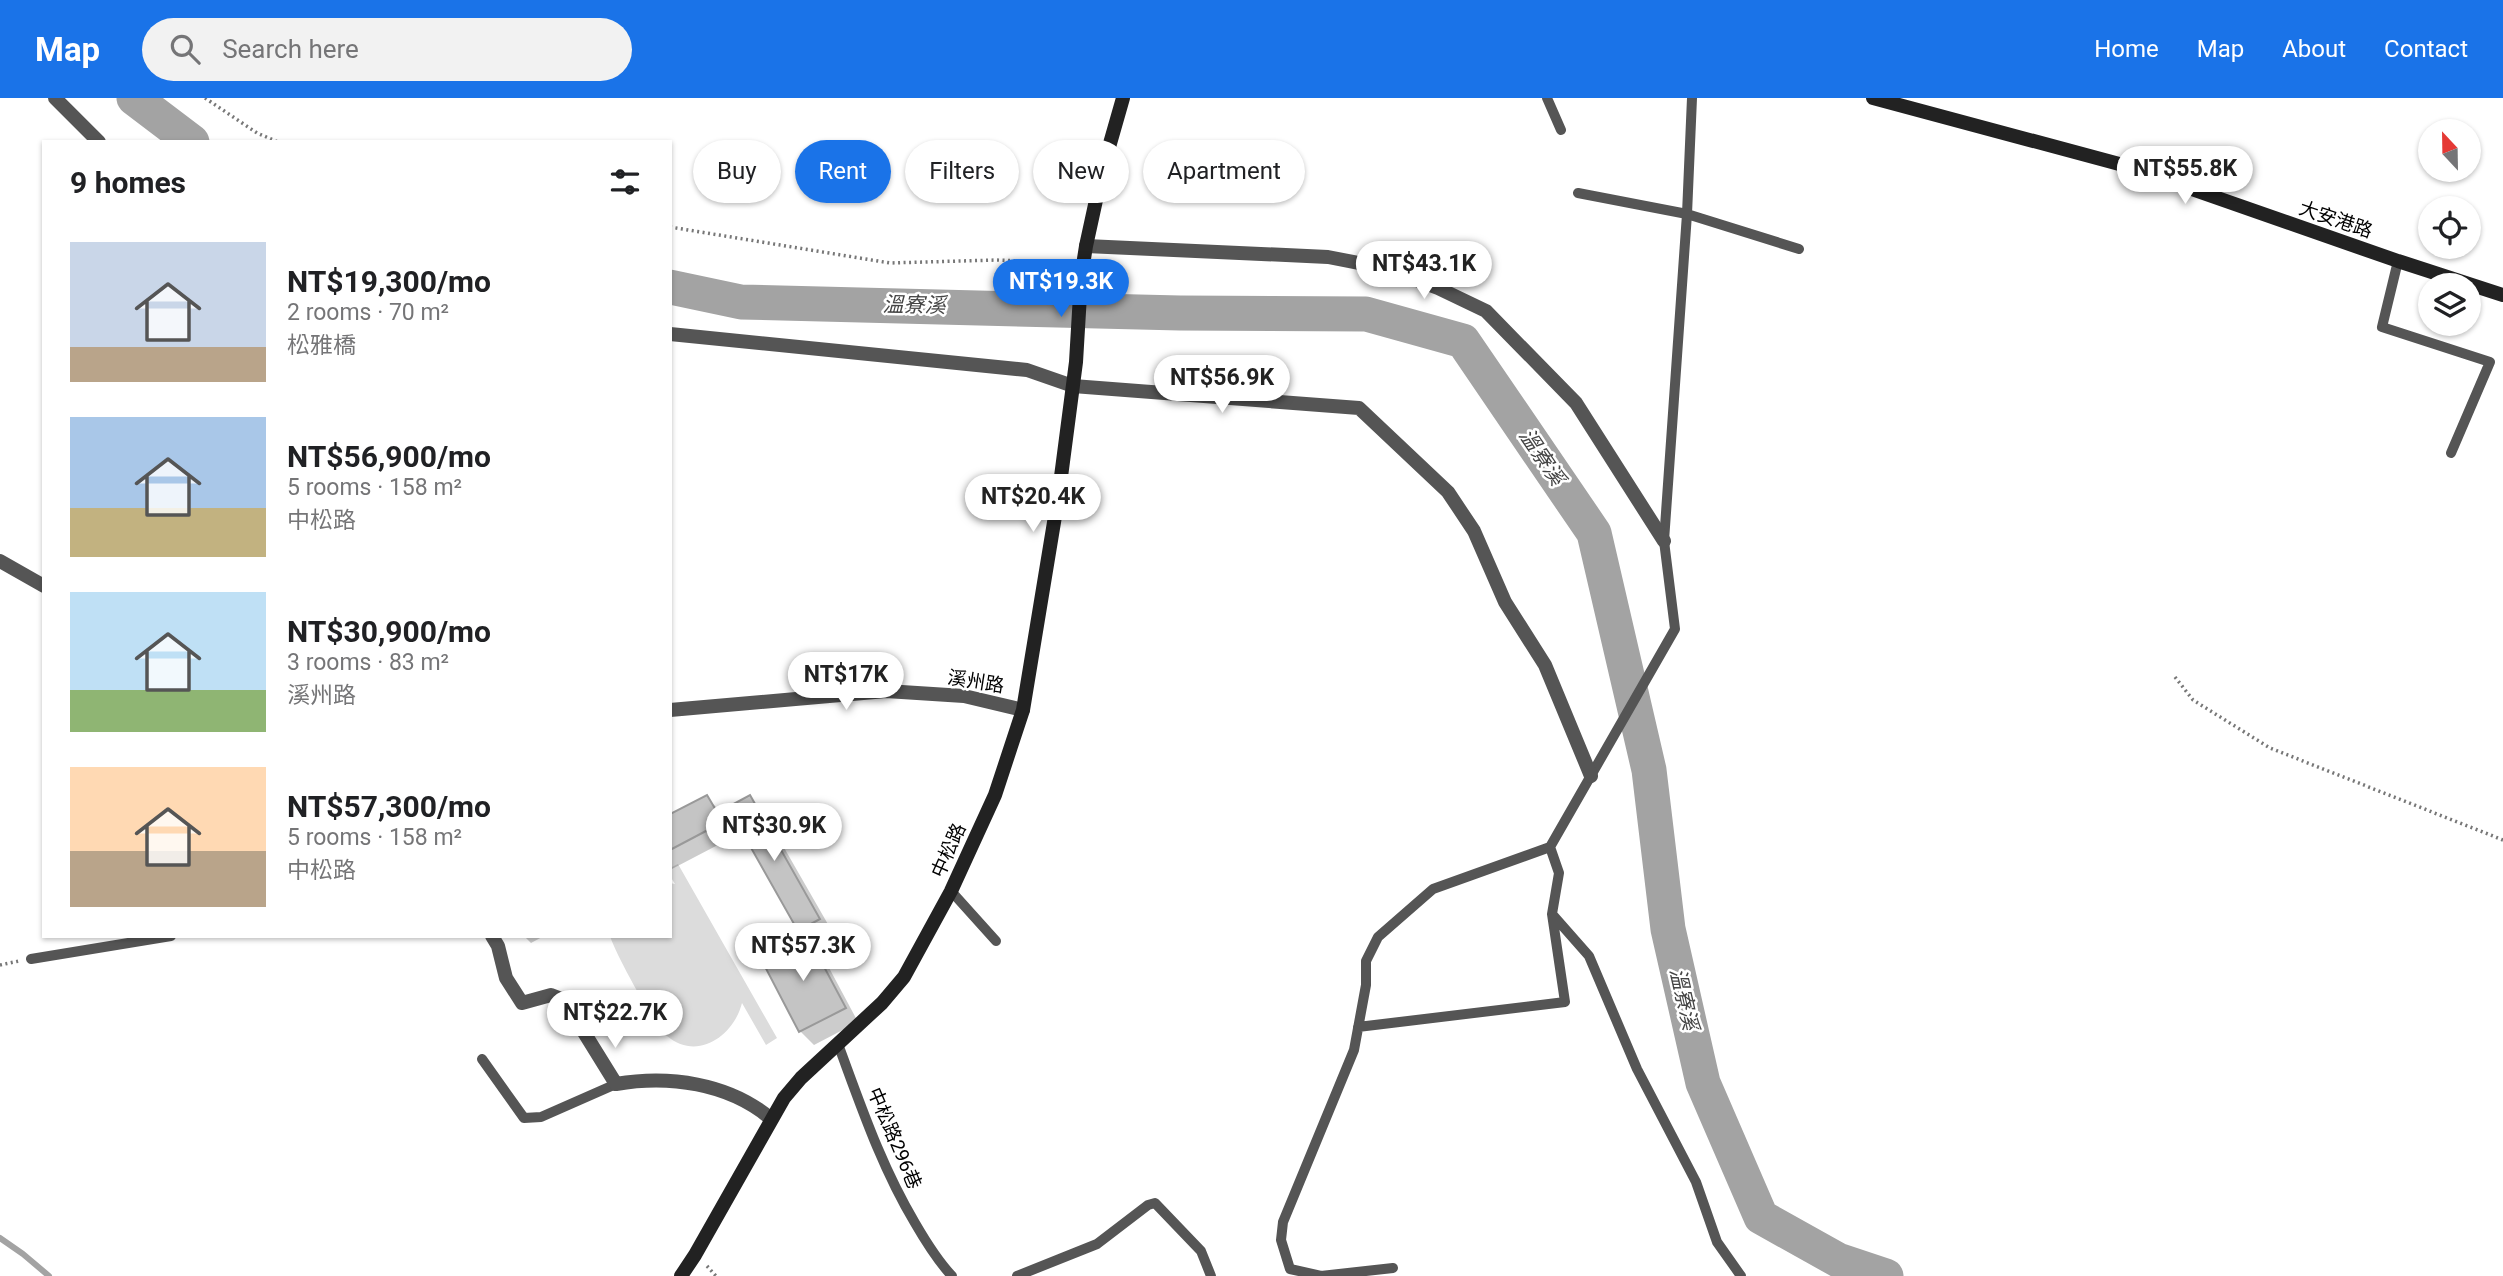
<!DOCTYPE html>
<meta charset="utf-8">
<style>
:root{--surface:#fff;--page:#f2f2f2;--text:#202124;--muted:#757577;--accent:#1a73e8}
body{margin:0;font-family:Roboto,"Noto Sans TC",sans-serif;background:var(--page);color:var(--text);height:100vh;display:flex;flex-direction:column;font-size:26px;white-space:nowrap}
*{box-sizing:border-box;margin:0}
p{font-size:23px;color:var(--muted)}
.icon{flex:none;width:38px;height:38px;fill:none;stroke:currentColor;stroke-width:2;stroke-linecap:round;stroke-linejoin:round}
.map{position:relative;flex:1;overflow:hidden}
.drawer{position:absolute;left:42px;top:42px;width:630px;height:798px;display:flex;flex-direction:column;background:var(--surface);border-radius:0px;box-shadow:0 2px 5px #0004}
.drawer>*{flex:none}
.top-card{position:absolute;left:693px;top:42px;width:665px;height:63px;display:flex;gap:14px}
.needle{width:46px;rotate:338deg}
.fabs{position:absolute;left:2418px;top:21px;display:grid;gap:14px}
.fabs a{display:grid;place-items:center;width:63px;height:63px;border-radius:50%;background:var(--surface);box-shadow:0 2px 5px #0004;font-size:35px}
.price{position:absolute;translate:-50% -60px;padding:0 16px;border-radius:24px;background:#fff;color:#222;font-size:23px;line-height:46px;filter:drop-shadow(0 2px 4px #0008)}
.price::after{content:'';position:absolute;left:50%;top:42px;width:21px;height:16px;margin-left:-10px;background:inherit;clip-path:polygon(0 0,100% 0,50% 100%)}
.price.selected{background:var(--accent);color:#fff}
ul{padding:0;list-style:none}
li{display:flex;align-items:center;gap:21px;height:175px;padding:0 28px}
li span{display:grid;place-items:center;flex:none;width:196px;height:140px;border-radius:0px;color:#555}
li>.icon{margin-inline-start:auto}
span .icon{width:84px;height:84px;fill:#fffc;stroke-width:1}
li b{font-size:30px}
h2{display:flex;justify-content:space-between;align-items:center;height:84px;padding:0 28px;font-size:30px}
.tag{padding:0 24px;border-radius:32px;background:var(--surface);box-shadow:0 2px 5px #0004;font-size:24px;line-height:63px}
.tag.selected{background:var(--accent);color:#fff}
header{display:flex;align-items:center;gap:42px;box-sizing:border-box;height:98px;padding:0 35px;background:var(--accent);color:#fff}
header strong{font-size:33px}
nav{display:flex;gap:38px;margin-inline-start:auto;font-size:24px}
.search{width:490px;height:63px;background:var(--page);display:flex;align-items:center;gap:18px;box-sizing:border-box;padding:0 24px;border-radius:38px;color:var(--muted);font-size:26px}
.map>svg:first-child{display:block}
.grass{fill:#dcdcdc}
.shadow{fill:#0003}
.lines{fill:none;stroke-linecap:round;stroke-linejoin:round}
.stream{stroke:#a3a3a3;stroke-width:6}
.river{stroke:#a3a3a3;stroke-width:35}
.building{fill:#c4c4c4;stroke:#999;stroke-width:2}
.path{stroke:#777;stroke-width:3.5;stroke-dasharray:2 3.5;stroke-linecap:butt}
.lane{stroke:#555;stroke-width:10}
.street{stroke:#555;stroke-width:14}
.secondary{stroke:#222;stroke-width:14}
.labels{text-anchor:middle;stroke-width:5;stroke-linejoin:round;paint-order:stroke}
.street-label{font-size:19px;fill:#000;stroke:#fff}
.water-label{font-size:21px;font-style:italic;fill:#444;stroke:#fff}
</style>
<header>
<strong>Map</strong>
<div class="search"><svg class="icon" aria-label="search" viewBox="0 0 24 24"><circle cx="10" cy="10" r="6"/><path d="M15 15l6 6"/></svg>Search here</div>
<nav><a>Home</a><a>Map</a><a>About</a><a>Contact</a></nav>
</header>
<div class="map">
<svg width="2503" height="1178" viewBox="0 0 2503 1178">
<rect width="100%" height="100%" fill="#fff"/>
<path class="grass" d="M 678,766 L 777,940 L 766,947 L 742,905 C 734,937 698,964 667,938 C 655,928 615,855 610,838 L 670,838 L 670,785 L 675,786 L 670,778 L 670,770 Z"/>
<path class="shadow" d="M 706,699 L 720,713 L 735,738 L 670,772 L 670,718 Z
M 750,700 L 763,713 L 833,835 L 813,845 L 819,851 L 858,924 L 814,947 L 800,933 L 805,837 L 799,832 Z
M 524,838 L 544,838 L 531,845 Z"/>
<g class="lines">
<path class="stream" d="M 0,1140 L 23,1156 L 49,1178"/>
<path class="river" d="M 134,0 L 192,44
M 670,189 L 741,204 L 1180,215 L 1366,216 L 1463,243 L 1594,435 L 1649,672 L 1668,831 L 1703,985 L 1761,1119 L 1838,1162 L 1886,1178"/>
</g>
<path class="building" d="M 707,697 L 723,724 L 670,752 L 670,716 Z
M 750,697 L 820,821 L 798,833 L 728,709 Z
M 806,835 L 846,910 L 799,934 L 760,859 Z"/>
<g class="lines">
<path class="path" d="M 205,0 L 257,35 L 278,44
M 670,129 L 890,165 L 996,162 L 1068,165
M 2175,579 L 2193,602 L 2270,650 L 2503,742
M 0,867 L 19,863
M 707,1168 L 716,1178"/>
<path class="lane" d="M 1547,0 L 1561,32
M 1578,95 L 1687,116 L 1799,151
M 2398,163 L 2382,229 L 2490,264 L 2451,355
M 951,793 L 996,843
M 1552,816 L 1589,858 L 1637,971 L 1696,1084 L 1717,1144 L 1741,1178
M 31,861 L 171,838
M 1358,929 L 1565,904 L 1552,816 L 1559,775 L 1550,749
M 838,946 C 861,1008 881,1068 915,1125 C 926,1144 937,1162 952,1178
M 482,961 L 524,1020 L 541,1019 L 616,986
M 1393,1170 L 1321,1178 L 1290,1171 L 1281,1142 L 1283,1124 L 1354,952 L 1366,887 L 1366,863 L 1378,839 L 1433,791 L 1550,749 L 1675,531 L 1664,443 L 1687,116 L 1692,0
M 1017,1178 L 1097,1146 L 1148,1107 L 1155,1105 L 1201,1153 L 1211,1178"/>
<path class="street" d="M 55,0 L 99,44
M 1086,148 L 1328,159 L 1384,170 L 1438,190 L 1486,213 L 1576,305 L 1664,443
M 670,236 L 1027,272 L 1073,288 L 1359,310 L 1448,394 L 1474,433 L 1505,504 L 1545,567 L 1591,678
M 0,463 L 44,488
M 670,612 L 886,593 L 964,598 L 1023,612
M 492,838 L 498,848 L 506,880 L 522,905 L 551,897 L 564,902 L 616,986 C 669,977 728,985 770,1020"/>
<path class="secondary" d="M 1873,0 L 2123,67 L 2398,163 L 2503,197
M 681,1178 L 695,1157 L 784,1000 L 801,980 L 882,905 L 904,879 L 951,793 L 995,697 L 1023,612 L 1059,394 L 1076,264 L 1081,180 L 1086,148 L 1103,70 L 1123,0"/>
</g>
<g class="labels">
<g class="street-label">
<text transform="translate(2336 121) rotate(19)" y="7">大安港路</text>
<text transform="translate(976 583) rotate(9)" y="7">溪州路</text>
<text transform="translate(948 752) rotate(-66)" y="7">中松路</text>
<text transform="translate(895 1040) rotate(67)" y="7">中松路296巷</text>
</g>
<g class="water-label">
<text transform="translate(914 207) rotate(1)" y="7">溫寮溪</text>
<text transform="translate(1542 359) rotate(56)" y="7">溫寮溪</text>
<text transform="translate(1684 901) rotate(77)" y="7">溫寮溪</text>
</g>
</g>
</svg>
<div class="fabs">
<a><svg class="needle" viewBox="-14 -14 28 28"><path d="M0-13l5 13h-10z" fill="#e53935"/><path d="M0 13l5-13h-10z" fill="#757577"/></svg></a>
<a><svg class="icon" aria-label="locate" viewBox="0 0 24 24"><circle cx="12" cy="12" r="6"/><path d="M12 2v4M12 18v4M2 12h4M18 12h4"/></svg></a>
<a><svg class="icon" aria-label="layers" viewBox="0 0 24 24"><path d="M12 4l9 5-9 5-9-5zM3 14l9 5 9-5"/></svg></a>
</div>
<b class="price" style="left:2185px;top:108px">NT$55.8K</b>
<b class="price" style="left:1424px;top:203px">NT$43.1K</b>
<b class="price selected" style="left:1061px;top:221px">NT$19.3K</b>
<b class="price" style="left:1222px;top:317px">NT$56.9K</b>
<b class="price" style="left:1033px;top:436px">NT$20.4K</b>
<b class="price" style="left:846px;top:614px">NT$17K</b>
<b class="price" style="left:774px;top:765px">NT$30.9K</b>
<b class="price" style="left:803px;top:885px">NT$57.3K</b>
<b class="price" style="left:615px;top:952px">NT$22.7K</b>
<div class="top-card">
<a class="tag">Buy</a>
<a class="tag selected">Rent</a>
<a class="tag">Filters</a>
<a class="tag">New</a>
<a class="tag">Apartment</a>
</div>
<section class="drawer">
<h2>9 homes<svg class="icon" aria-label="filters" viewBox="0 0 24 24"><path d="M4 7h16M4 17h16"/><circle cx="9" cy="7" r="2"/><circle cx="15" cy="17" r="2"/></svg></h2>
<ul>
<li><span style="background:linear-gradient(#c9d6e8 75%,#b9a48a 0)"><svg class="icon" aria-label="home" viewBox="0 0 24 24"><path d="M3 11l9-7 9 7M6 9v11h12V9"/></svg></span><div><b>NT$19,300/mo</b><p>2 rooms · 70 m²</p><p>松雅橋</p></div></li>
<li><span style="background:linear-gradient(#a9c7e8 65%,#c2b280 0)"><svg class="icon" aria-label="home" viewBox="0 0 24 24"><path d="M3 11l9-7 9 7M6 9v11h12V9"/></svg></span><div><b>NT$56,900/mo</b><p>5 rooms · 158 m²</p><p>中松路</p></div></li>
<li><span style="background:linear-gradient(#bfe0f5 70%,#8fb573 0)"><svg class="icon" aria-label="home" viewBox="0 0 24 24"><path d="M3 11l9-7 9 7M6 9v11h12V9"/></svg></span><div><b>NT$30,900/mo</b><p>3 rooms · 83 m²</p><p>溪州路</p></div></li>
<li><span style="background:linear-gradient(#ffd9b3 60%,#b9a48a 0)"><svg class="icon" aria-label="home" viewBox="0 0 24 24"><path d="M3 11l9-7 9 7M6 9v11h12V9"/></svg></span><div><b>NT$57,300/mo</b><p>5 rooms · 158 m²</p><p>中松路</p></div></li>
</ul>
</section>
</div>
